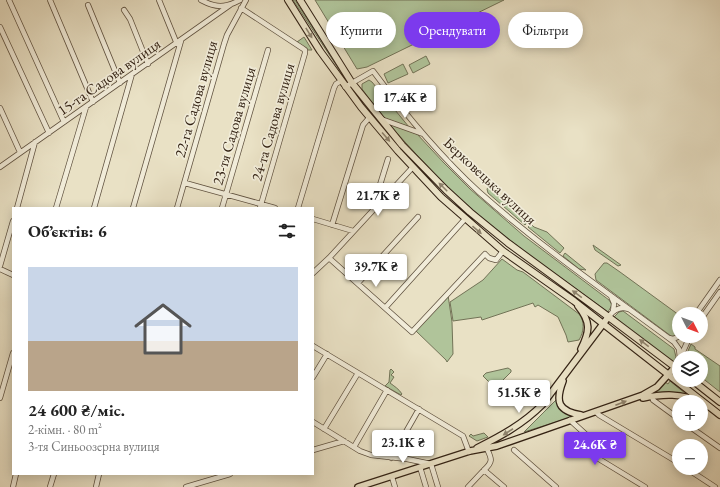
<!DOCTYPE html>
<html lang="uk">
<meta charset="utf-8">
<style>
:root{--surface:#fff;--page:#f6f6f6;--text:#222;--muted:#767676;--line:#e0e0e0;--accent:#7c3aed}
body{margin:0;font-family:"EB Garamond",serif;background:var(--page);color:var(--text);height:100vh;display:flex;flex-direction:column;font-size:15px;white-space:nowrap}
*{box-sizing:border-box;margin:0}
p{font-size:13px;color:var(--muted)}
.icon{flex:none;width:22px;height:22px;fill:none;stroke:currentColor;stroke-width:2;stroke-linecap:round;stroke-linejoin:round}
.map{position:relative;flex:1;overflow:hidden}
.panel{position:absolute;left:12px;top:207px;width:302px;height:268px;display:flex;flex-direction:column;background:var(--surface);border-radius:0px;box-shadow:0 2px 10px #0003}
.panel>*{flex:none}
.guide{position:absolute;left:326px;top:12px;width:334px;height:36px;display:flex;gap:8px}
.needle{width:26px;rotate:132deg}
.tools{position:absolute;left:672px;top:307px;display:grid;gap:8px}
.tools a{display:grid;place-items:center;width:36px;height:36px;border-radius:50%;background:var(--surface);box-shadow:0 2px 10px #0003;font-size:20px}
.price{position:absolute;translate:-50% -34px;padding:0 9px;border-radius:4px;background:#fff;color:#222;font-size:13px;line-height:26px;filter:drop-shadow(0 1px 2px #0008)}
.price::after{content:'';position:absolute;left:50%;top:24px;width:12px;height:9px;margin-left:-6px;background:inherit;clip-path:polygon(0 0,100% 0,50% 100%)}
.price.active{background:var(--accent);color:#fff}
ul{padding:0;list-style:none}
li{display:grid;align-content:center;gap:8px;height:212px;padding:0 16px}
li+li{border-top:1px solid var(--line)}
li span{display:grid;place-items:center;height:124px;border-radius:0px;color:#555}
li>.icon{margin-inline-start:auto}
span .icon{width:72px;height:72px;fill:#fffc;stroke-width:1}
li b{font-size:17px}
h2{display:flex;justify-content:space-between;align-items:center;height:48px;padding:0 16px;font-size:17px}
.pill{padding:0 14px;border-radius:18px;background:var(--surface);box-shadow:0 2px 10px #0003;font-size:14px;line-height:36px}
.pill.active{background:var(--accent);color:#fff}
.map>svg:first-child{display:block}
.green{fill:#b0c49a;stroke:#727357}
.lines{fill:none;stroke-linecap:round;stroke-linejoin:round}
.minor-casing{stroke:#605240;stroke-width:6}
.major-casing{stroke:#332214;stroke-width:8}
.highway-casing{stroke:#332214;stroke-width:8}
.minor{stroke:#f1ecd9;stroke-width:4.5}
.major{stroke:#e9e1c5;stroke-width:5.5}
.highway{stroke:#e9e1c5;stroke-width:6}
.oneway{fill:#8e826c}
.labels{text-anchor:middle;stroke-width:3.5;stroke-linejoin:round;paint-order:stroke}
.street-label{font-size:15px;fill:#332214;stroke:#f1ecd9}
</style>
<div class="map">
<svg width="720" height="487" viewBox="0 0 720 487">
<rect width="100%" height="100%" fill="#e9e1c5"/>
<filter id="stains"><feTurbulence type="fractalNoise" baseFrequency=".005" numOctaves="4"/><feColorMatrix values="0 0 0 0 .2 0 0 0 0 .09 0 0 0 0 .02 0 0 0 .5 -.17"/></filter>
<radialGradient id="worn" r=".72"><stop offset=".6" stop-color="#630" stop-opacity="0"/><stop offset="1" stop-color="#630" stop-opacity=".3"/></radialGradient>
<path class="green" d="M 293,0 L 295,0 L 346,80 Z
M 315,0 L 504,0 L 367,67 L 357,69 Z
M 304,37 L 312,50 L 308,50 L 297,42 Z
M 426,56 L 430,64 L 413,73 L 409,65 Z
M 403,64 L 408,74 L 388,83 L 384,74 Z
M 369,80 L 372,82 L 409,127 L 384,118 L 362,89 L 362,84 Z
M 388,123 L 417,134 L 444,163 L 470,189 L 524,236 L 609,300 L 612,305 L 608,312 C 560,277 510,243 466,204 C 438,179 413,151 388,123 Z
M 489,186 L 528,221 L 525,225 L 488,193 L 487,189 Z
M 531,224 L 534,227 L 547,232 L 564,248 L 560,253 L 528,227 Z
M 593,245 L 621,265 L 618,266 L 595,250 Z
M 565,253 L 586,270 L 579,269 L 563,256 Z
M 502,259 L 517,270 L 523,272 L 579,314 C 585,321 584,332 579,340 L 568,342 L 566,335 L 558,317 L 538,305 L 535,307 L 533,303 L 482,320 L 481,317 L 453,321 L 450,302 L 483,280 Z
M 604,263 L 607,263 L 620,272 L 679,315 L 679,335 L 672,337 L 671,336 L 596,280 L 595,274 Z
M 448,295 L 452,322 L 453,354 L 447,362 L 446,360 L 416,331 Z
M 623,311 L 674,349 L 676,357 L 673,364 L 615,318 L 614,317 L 619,312 Z
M 691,344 L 695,347 L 695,349 L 720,366 L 720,392 L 701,377 L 701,358 L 685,358 Z
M 508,368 L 511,370 L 511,372 L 496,387 L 493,386 L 483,376 L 486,373 Z
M 391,369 L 394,372 L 391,375 L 394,377 L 390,383 C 394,386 399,389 402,394 L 401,395 L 385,386 L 389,382 L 390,370 Z
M 670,381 L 686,394 L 669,392 L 652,393 L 665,382 L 668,384 Z
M 557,399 L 561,409 L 572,417 L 524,432 Z
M 484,433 L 488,437 L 477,441 L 469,436 L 471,434 L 473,436 Z"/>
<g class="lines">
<defs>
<path id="minor" d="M 9,0 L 64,122
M 50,0 L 93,102
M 159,0 L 177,44
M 201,0 C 216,8 225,8 240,0
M 88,5 L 120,83
M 241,8 L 302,48 L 305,50 L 305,53 L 260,208
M 124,10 L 130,19 L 148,64
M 0,27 L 49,133
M 345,87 L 373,71 C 405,114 440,156 479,192 C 541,247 608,293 674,342 L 679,349 L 680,358
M 0,108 L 20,152
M 381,119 L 423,134
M 0,167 L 230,5
M 185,183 L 275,208
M 377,206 L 375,201 L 388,159
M 17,208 L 35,142
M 56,208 L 86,107
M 94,208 L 132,74
M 133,208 L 181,41
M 177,208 L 224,44 L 227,35 L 246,0
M 222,208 L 268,50
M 298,208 L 334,88 L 336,84 L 341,81
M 313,219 L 353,231
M 332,225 L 363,125 L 369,118
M 329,258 L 412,332 L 485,254 L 489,258 L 496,260 L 503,251
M 0,266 L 13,221
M 0,269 L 13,275
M 313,273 L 329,258 L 412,168
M 358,283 L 418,217
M 611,296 L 614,303 L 613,312
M 385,308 L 465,219
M 696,314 L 720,280
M 609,316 C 614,310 620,306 628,309
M 701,319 L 720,292
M 669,338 L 673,339 L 680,336
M 313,346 L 463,436 L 469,452
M 681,356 L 690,336
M 675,367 L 679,361
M 313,377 L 327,354
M 652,396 L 653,400 L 679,419
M 0,398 L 13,353
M 596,412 L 599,415 L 679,463
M 570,420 L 604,451 L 599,459 L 645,487
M 313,422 L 360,451 L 371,455 L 407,459 L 431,464 L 438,487
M 686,424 L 720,448
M 324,429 L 358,373
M 354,447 L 387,390
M 487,449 C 492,459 493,462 484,470 L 504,487
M 313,450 L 344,441
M 514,450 L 556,487
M 391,458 L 419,409
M 420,467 L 426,487
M 686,468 L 715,487
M 392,477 L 395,487
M 13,487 L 16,474
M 50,487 L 54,474
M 96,487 L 99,474
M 186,487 L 230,474
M 468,487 L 484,470"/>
<path id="major" d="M 578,306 C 591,322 590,331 581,349
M 563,381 C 555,402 558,411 581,415
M 643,398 C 663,394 682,393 700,402
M 477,448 C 501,436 523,424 542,405 L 609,316
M 358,487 L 470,451 L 497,446 L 643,395 L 657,387 L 675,367"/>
<path id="highway" d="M 288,0 L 320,51 L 361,107 L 398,151 L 441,197 L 503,251 L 574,301 L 720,415
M 300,0 L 352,83 L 402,145 L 446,190 L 470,212 L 508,243 L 602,312 L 679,370
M 692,380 L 720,402"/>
</defs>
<use href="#minor" class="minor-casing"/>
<use href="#major" class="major-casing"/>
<use href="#highway" class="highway-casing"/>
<use href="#minor" class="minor"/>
<use href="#major" class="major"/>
<use href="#highway" class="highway"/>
</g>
<defs><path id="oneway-solid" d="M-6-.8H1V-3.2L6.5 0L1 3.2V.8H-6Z"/></defs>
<g class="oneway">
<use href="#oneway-solid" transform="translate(309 33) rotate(58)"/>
<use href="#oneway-solid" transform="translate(386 137) rotate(49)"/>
<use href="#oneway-solid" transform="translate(443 187) rotate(-135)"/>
<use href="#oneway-solid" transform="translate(477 230) rotate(41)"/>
<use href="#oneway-solid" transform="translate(577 294) rotate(-144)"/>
<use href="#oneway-solid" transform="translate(644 343) rotate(-142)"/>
<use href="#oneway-solid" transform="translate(621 403) rotate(-21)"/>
<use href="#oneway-solid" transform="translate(508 432) rotate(147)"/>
</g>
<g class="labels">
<g class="street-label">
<text transform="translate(109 77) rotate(-35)" y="5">15-та Садова вулиця</text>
<text transform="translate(196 99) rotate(-74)" y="5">22-га Садова вулиця</text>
<text transform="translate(273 122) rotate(-74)" y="5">24-та Садова вулиця</text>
<text transform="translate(234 126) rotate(-74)" y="5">23-тя Садова вулиця</text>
<text transform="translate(490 181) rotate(43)" y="5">Берковецька вулиця</text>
</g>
</g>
<rect width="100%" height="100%" filter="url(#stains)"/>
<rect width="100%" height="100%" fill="url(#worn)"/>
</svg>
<div class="tools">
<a><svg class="needle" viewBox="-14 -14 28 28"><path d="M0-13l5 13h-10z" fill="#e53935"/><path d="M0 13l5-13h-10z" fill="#767676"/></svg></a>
<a><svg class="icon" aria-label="layers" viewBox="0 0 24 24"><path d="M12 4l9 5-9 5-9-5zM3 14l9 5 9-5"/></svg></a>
<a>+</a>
<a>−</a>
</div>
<b class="price" style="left:405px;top:119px">17.4K ₴</b>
<b class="price" style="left:378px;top:217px">21.7K ₴</b>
<b class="price" style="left:376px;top:288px">39.7K ₴</b>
<b class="price" style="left:519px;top:414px">51.5K ₴</b>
<b class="price" style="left:403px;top:464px">23.1K ₴</b>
<b class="price active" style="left:595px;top:466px">24.6K ₴</b>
<div class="guide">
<a class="pill">Купити</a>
<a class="pill active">Орендувати</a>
<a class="pill">Фільтри</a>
</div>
<section class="panel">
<h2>Об’єктів: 6<svg class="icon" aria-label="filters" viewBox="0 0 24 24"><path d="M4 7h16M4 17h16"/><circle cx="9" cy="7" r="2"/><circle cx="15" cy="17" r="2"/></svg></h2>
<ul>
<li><span style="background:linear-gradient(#c9d6e8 60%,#b9a48a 0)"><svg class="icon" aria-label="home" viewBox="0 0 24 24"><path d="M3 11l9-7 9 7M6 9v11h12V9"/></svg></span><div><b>24 600 ₴/міс.</b><p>2-кімн. · 80 m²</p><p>3-тя Синьоозерна вулиця</p></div></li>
</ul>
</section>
</div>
